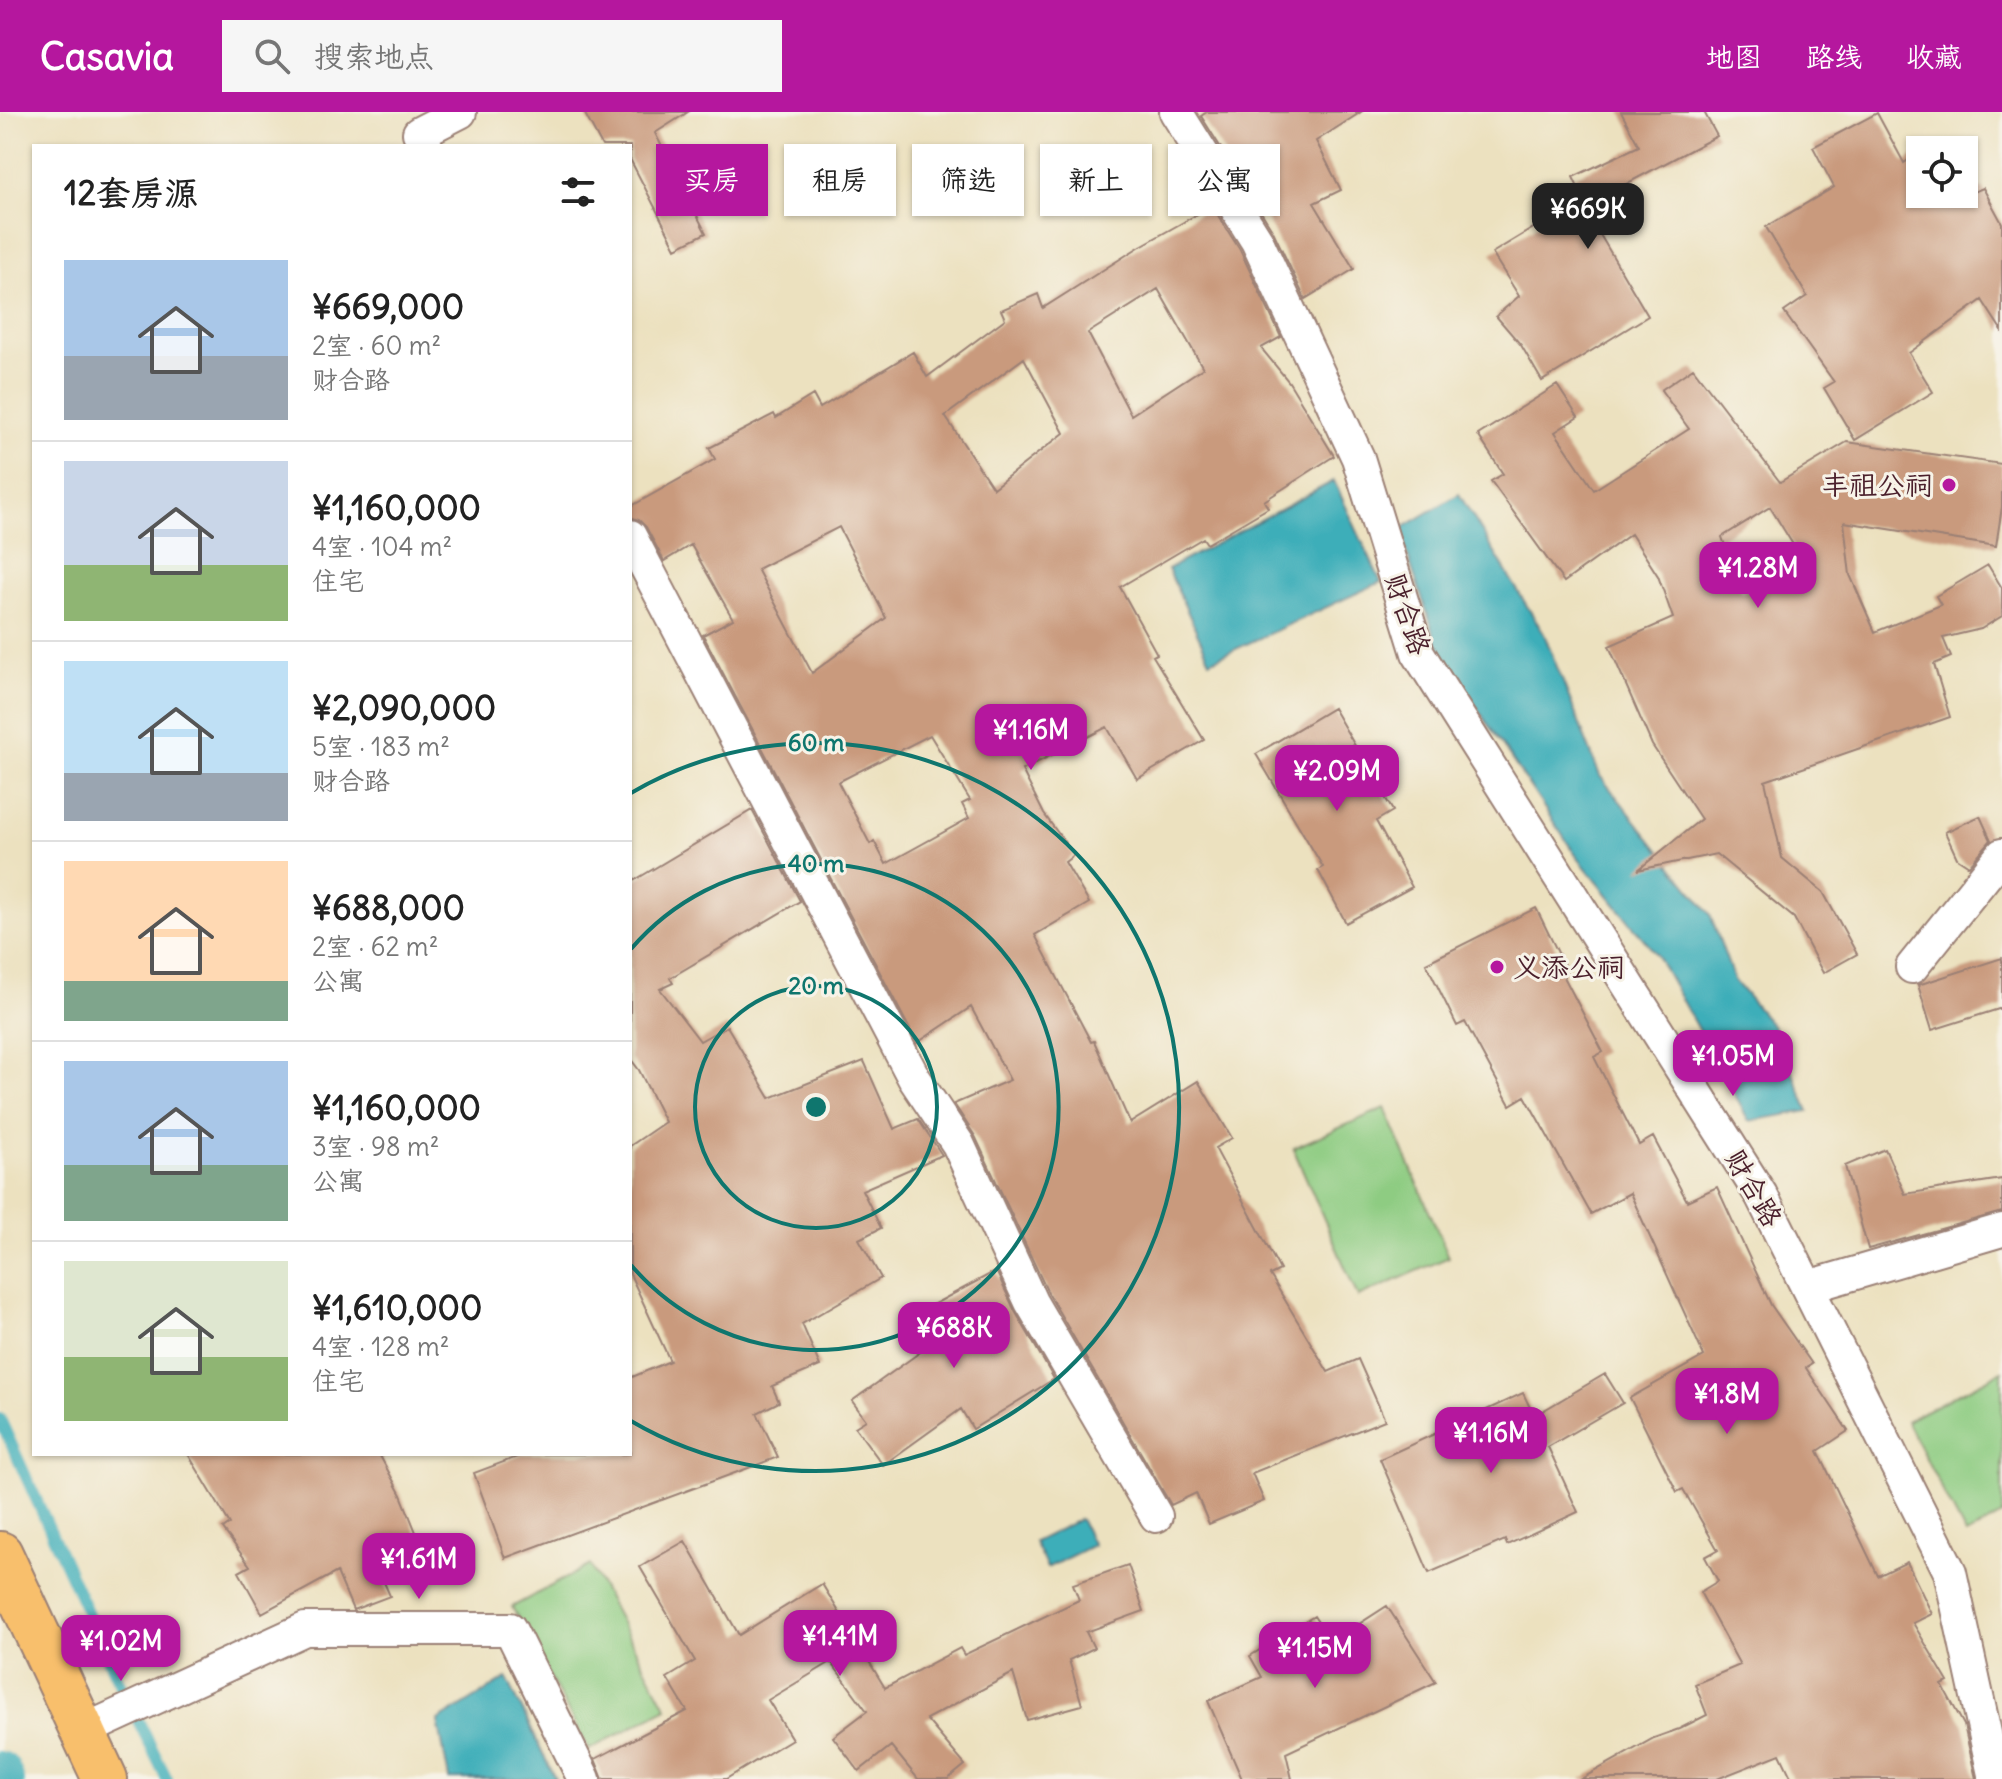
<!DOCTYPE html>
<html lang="zh">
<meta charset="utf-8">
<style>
:root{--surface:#fff;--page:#f6f6f6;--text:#222;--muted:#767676;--line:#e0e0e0;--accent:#b5179e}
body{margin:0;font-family:Delius,"LXGW WenKai TC",sans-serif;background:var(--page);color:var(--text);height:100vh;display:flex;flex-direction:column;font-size:30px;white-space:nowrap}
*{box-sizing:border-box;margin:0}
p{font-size:26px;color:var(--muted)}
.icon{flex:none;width:44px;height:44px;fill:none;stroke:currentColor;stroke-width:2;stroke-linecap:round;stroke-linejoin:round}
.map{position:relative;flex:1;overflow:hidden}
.details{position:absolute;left:32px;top:32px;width:600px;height:1312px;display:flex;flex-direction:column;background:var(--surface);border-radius:0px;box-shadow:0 2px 6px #0004}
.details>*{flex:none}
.banner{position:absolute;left:656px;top:32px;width:760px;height:72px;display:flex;gap:16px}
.buttons{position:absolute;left:1906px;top:24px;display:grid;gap:16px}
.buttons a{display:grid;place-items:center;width:72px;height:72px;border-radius:0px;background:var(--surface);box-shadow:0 2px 6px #0004;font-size:40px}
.price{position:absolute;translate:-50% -68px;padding:0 18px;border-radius:16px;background:var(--accent);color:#fff;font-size:26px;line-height:52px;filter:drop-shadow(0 2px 4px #0008)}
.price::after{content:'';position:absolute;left:50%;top:48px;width:24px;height:18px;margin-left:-12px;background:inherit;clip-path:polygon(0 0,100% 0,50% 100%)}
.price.active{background:#222;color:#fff}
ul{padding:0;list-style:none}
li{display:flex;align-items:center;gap:24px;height:200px;padding:0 32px}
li+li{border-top:2px solid var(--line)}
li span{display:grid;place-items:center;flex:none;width:224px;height:160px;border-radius:0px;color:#555}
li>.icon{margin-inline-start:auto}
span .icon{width:96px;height:96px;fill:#fffc;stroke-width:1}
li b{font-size:34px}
h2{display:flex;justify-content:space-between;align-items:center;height:96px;padding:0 32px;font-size:34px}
.pill{padding:0 28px;border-radius:0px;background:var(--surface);box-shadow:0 2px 6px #0004;font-size:28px;line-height:72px}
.pill.active{background:var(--accent);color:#fff}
header{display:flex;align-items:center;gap:48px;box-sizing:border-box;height:112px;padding:0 40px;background:var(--accent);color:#fff}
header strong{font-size:38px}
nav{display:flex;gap:44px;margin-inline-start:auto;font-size:28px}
.search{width:560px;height:72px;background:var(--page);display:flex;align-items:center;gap:20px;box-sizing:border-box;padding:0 28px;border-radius:0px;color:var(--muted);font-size:30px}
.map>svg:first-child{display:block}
.green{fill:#8ecc82;stroke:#6c7656;stroke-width:2}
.water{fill:#3eaeb9;stroke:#446672;stroke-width:2}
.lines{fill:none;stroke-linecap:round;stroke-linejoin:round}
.stream{stroke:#3eaeb9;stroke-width:12}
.canal{stroke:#3eaeb9;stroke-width:42}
.building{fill:#c99a7d;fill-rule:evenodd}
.street-casing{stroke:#9b8075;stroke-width:36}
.primary-casing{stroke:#9b8075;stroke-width:48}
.street{stroke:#fff;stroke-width:32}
.primary{stroke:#f8bf6c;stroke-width:44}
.ring{fill:none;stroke:#0f766e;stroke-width:4}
.poi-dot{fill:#b5179e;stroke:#f7f3e8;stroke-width:3}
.labels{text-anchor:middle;stroke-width:6;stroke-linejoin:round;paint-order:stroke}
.poi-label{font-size:28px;fill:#4a1f2b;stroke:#f7f3e8;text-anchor:end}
.street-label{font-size:28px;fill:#4a1f2b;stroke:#f7f3e8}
.centre{fill:#0f766e;stroke:#f7f3e8;stroke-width:4}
.ring-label{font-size:24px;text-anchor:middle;font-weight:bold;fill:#0f766e;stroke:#f7f3e8;stroke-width:6;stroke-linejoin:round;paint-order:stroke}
</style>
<header>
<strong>Casavia</strong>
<div class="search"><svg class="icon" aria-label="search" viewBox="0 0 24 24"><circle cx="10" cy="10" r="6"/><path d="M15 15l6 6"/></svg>搜索地点</div>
<nav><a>地图</a><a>路线</a><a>收藏</a></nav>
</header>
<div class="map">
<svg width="2002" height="1667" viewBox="0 0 2002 1667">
<rect width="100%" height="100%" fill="#f7f3e8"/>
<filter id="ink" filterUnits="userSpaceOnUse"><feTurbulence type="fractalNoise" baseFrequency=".0125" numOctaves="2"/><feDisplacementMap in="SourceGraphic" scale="16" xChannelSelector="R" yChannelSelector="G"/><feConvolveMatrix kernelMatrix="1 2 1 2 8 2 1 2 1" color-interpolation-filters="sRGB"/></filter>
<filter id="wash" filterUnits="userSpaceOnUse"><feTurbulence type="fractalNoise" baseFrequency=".006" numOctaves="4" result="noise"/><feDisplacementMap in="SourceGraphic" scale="32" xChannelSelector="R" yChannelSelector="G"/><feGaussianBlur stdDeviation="1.8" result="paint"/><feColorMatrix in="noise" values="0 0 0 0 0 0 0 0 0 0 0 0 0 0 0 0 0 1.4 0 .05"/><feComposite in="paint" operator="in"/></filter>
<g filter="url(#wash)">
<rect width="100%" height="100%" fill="#ece1bf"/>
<path class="green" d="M 1385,996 L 1449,1145 L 1358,1185 L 1293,1036 Z
M 2002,1259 L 2002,1403 L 1966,1423 L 1906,1309 Z
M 590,1453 L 667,1596 L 589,1638 L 512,1495 Z"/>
<path class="water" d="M 1334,369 L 1381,470 L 1210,549 L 1168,457 Z
M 1459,382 L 1544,522 L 1600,664 L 1710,802 L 1734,868 L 1773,915 L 1809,999 L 1749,1009 L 1656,842 L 1577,745 L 1441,542 L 1399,418 Z
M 1080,1407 L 1093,1433 L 1047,1456 L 1034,1430 Z
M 507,1566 L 555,1667 L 449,1667 L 438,1609 Z"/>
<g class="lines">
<path class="stream" d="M 0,1307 L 115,1562 L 167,1667"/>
<path class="canal" d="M 0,1660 L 3,1667"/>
</g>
<g id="blocks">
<path class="building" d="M 584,0 L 688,0 L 655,21 L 706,121 L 676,136 L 630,47 L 630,34 L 602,34 Z
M 1207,0 L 1361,0 L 1316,29 L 1341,78 L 1314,91 L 1354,157 L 1305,187 L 1273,119 L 1201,4 Z
M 1621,0 L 1704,0 L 1717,24 L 1624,73 L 1638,103 L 1599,121 L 1648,204 L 1542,269 L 1521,233 L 1496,204 L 1519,184 L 1492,141 L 1583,86 L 1573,65 L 1639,34 Z
M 1877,1 L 1904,51 L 1920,40 L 1920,82 L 1959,82 L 1961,85 L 1983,76 L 2002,111 L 2002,219 L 1982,188 L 1909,241 L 1933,280 L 1855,328 L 1824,276 L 1834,270 L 1784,200 L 1807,184 L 1766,115 L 1834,75 L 1813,35 Z
M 1212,94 L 1240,138 L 1281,225 L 1261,236 L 1289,270 L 1334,344 L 1264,389 L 1268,396 L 1207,432 L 1203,426 L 1120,475 L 1157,542 L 1153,544 L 1204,628 L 1137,667 L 1107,615 L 1022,658 L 1044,702 L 1074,743 L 1065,750 L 1089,791 L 1035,823 L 1091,930 L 1094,929 L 1130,1011 L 1198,969 L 1232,1026 L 1215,1036 L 1280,1158 L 1270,1163 L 1328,1260 L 1358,1247 L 1385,1308 L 1252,1361 L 1264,1389 L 1209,1412 L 1196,1381 L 1171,1393 L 1048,1181 L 975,1024 L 954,992 L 1010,968 L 971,895 L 917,931 L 703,523 L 733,507 L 691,433 L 664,449 L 646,415 L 639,408 L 630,405 L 630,395 L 715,347 L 709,336 L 774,302 L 776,306 L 813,283 L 820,296 L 913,240 L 927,265 L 1005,207 L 1001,198 L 1038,182 L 1043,196 L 1139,135 ZM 1158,177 L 1203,256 L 1131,303 L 1088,221 ZM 1024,246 L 1064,321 L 993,376 L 945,304 ZM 839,415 L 886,506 L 812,561 L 757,457 ZM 930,623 L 970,688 L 962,692 L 969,706 L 886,752 L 874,729 L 870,732 L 838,670 Z
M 1693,256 L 1780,370 L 1847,330 L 2002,352 L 2002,395 L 1996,434 L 1844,410 L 1850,463 L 1875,520 L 1941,493 L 1936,484 L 1988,453 L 2002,476 L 2002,504 L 1981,517 L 1943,526 L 1951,545 L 1934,552 L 1950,605 L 1765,669 L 1782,746 L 1823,780 L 1857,842 L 1823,861 L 1794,806 L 1716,742 L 1638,758 L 1701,707 L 1652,633 L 1609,534 L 1673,506 L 1658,464 L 1631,422 L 1564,470 L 1491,369 L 1503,362 L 1478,323 L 1557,273 L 1578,305 L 1555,320 L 1594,378 L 1689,317 L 1661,278 ZM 1770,395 L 1806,454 L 1741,481 L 1722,425 Z
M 1333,596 L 1393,699 L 1376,709 L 1412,775 L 1346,811 L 1318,758 L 1323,755 L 1256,642 Z
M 752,698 L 800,789 L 670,866 L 673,871 L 660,877 L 700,929 L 727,914 L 770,986 L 864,949 L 894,1017 L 918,1007 L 942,1043 L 862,1078 L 881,1116 L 859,1127 L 881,1166 L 802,1212 L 820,1254 L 772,1274 L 779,1290 L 757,1301 L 778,1345 L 505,1446 L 474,1361 L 525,1342 L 630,1342 L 630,1266 L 670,1249 L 630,1162 L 630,1034 L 665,1010 L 639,958 L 630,946 L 630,771 Z
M 1980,704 L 1991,728 L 1969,754 L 1957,746 L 1945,720 Z
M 1536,796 L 1567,859 L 1562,861 L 1603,940 L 1594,945 L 1639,1033 L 1653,1025 L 1687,1089 L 1717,1075 L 1771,1193 L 1812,1252 L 1806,1256 L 1848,1319 L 1818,1339 L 1878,1464 L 1907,1450 L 1932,1502 L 1913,1511 L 1948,1570 L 1942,1573 L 1964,1613 L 1976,1667 L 1792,1667 L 1780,1642 L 1717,1667 L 1581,1667 L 1654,1626 L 1679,1617 L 1707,1603 L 1695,1572 L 1740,1553 L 1700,1480 L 1718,1469 L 1705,1445 L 1718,1438 L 1683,1377 L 1677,1380 L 1630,1286 L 1704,1244 L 1630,1081 L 1591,1102 L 1525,984 L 1510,993 L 1465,910 L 1457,914 L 1426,851 Z
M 2002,846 L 2002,896 L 1932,918 L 1918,873 Z
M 1885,1037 L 1905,1082 L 2002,1067 L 2002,1100 L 1868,1137 L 1845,1054 Z
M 996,1159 L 1015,1199 L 1054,1267 L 973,1317 L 961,1297 L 883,1353 L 855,1315 L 866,1308 L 852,1289 L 926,1236 L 910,1205 Z
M 1605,1262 L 1623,1291 L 1548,1335 L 1578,1400 L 1507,1433 L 1505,1428 L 1429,1461 L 1380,1347 L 1523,1281 L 1534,1304 Z
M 188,1342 L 379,1342 L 401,1383 L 428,1450 L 383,1468 L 390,1484 L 353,1498 L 337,1460 L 262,1501 L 239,1460 L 250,1454 L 223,1417 L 230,1412 Z
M 685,1429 L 739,1523 L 822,1472 L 885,1576 L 960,1536 L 964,1543 L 1079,1488 L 1073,1472 L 1128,1453 L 1144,1499 L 1086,1520 L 1094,1536 L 1069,1548 L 1082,1593 L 1027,1608 L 1013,1561 L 926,1607 L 965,1653 L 948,1667 L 918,1667 L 891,1634 L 859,1659 L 833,1625 L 867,1599 L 831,1550 L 768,1588 L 792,1627 L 726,1667 L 603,1667 L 595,1647 L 687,1599 L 667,1566 L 695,1549 L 640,1455 Z
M 1387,1494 L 1436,1570 L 1286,1641 L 1292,1667 L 1242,1667 L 1208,1589 L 1262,1565 L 1250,1544 L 1314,1504 L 1331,1530 Z"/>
</g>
</g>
<g filter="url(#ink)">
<use href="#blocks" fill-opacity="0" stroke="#9b8075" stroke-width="2"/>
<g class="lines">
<defs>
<path id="street" d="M 1176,0 L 1257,129 L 1358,346 L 1418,541 L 1761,1083 L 1950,1460 L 1995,1667
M 426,34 L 419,21 L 460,0
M 630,424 L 914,966 L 958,1032 L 1031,1190 L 1156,1404
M 1912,855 L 2002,743
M 1808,1175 L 2002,1118
M 83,1619 L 305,1517 L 510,1517 L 584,1667"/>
<path id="primary" d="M 0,1442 L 105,1667"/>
</defs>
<use href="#street" class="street-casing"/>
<use href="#primary" class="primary-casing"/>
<use href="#street" class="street"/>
<use href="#primary" class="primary"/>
</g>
</g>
<g class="ring">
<circle cx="816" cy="995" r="121"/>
<path d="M631 837A243 243 0 1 1 631 1153"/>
<path d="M631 681A364 364 0 1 1 631 1309"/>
</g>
<g class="poi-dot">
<circle cx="1949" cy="373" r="8"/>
<circle cx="1497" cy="855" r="8"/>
</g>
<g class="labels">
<g class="poi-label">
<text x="1933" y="383">丰祖公祠</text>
<text x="1513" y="865" text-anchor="start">义添公祠</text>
</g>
<g class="street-label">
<text transform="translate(1408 502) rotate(71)" y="10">财合路</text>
<text transform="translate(1754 1076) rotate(60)" y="10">财合路</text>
</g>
</g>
<circle cx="816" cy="995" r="12" class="centre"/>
<g class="ring-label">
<text x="816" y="639">60 m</text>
<text x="816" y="760">40 m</text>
<text x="816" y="882">20 m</text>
</g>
</svg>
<div class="buttons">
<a><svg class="icon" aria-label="locate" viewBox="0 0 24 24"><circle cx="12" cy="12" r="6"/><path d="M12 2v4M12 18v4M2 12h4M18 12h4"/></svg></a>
</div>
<b class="price active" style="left:1588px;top:139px">¥669K</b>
<b class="price" style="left:1758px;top:498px">¥1.28M</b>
<b class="price" style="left:1031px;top:660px">¥1.16M</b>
<b class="price" style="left:1337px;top:701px">¥2.09M</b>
<b class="price" style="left:1733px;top:986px">¥1.05M</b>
<b class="price" style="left:954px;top:1258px">¥688K</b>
<b class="price" style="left:1727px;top:1324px">¥1.8M</b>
<b class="price" style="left:1491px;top:1363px">¥1.16M</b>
<b class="price" style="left:419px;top:1489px">¥1.61M</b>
<b class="price" style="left:840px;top:1566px">¥1.41M</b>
<b class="price" style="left:121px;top:1571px">¥1.02M</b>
<b class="price" style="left:1315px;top:1578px">¥1.15M</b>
<div class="banner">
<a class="pill active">买房</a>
<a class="pill">租房</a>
<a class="pill">筛选</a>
<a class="pill">新上</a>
<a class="pill">公寓</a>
</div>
<section class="details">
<h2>12套房源<svg class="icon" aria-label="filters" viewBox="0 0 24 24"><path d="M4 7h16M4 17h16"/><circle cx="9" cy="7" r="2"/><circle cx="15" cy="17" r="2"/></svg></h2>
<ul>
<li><span style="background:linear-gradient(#a9c7e8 60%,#9aa5b1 0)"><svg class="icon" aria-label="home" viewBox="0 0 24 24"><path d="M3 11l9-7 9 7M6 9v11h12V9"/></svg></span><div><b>¥669,000</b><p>2室 · 60 m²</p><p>财合路</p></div></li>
<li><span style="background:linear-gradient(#c9d6e8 65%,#8fb573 0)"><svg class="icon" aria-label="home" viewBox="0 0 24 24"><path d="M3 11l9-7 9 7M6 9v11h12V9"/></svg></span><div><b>¥1,160,000</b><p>4室 · 104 m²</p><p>住宅</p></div></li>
<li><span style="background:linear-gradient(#bfe0f5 70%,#9aa5b1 0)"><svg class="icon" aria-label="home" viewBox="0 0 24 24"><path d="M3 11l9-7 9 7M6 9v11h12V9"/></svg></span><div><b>¥2,090,000</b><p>5室 · 183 m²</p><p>财合路</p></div></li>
<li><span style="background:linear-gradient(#ffd9b3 75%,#7fa58c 0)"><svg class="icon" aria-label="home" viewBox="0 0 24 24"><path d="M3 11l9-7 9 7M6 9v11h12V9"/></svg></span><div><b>¥688,000</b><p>2室 · 62 m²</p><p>公寓</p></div></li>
<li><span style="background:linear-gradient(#a9c7e8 65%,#7fa58c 0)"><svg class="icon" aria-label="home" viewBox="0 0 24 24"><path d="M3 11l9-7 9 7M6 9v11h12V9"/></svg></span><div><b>¥1,160,000</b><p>3室 · 98 m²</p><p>公寓</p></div></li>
<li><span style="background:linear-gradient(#dfe7d0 60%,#8fb573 0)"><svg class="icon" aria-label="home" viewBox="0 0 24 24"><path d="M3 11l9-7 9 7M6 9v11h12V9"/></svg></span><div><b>¥1,610,000</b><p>4室 · 128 m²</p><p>住宅</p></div></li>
</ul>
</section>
</div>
